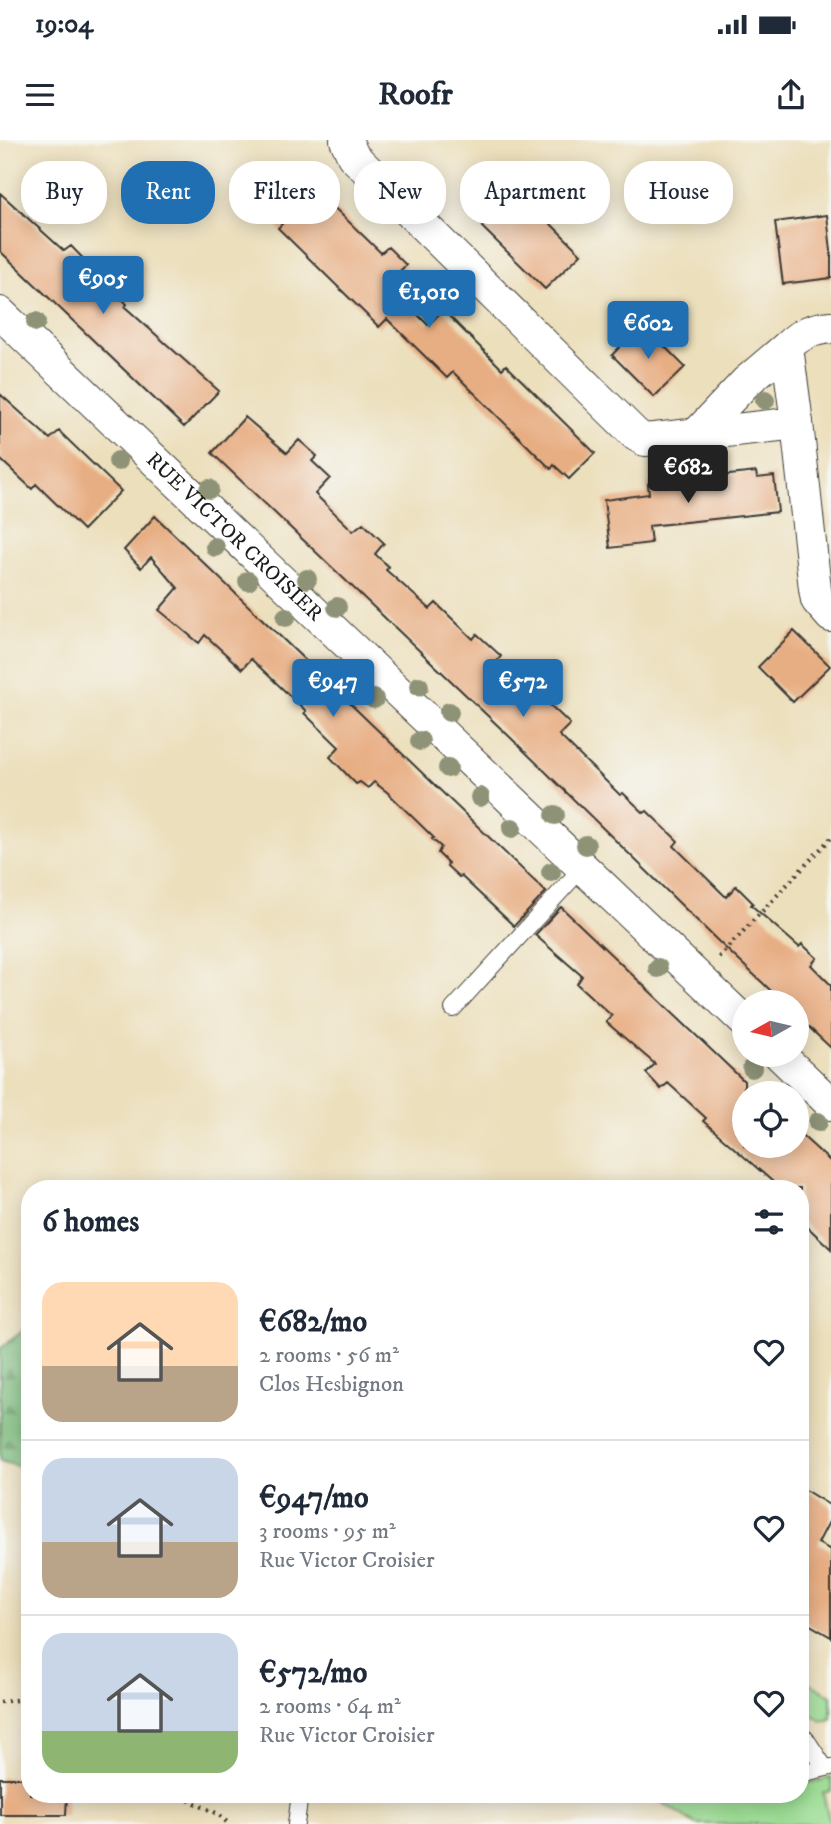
<!DOCTYPE html>
<meta charset="utf-8">
<style>
:root{--surface:#fff;--page:#f6f6f7;--text:#1f2937;--muted:#747a83;--line:#e0e1e3;--accent:#1f6fb2}
body{margin:0;font-family:"IM FELL DW Pica",serif;background:var(--page);color:var(--text);height:100vh;display:flex;flex-direction:column;font-size:26px;white-space:nowrap}
*{box-sizing:border-box;margin:0}
p{font-size:23px;color:var(--muted)}
.icon{flex:none;width:38px;height:38px;fill:none;stroke:currentColor;stroke-width:2;stroke-linecap:round;stroke-linejoin:round}
.map{position:relative;flex:1;overflow:hidden}
.panel{position:absolute;left:21px;top:1040px;width:788px;height:623px;display:flex;flex-direction:column;background:var(--surface);border-radius:28px;box-shadow:0 4px 18px #0003}
.panel>*{flex:none}
.guide{position:absolute;left:21px;top:21px;width:789px;height:63px;display:flex;gap:14px}
.needle{width:46px;rotate:262deg}
.fabs{position:absolute;left:732px;top:850px;display:grid;gap:14px}
.fabs a{display:grid;place-items:center;width:77px;height:77px;border-radius:50%;background:var(--surface);box-shadow:0 4px 18px #0003;font-size:35px}
.price{position:absolute;translate:-50% -60px;padding:0 16px;border-radius:7px;background:var(--accent);color:#fff;font-size:23px;line-height:46px;filter:drop-shadow(0 2px 4px #0008)}
.price::after{content:'';position:absolute;left:50%;top:42px;width:21px;height:16px;margin-left:-10px;background:inherit;clip-path:polygon(0 0,100% 0,50% 100%)}
.price.selected{background:#222;color:#fff}
ul{padding:0;list-style:none}
li{display:flex;align-items:center;gap:21px;height:175px;padding:0 21px}
li+li{border-top:2px solid var(--line)}
li span{display:grid;place-items:center;flex:none;width:196px;height:140px;border-radius:21px;color:#555}
li>.icon{margin-inline-start:auto}
span .icon{width:84px;height:84px;fill:#fffc;stroke-width:1}
li b{font-size:30px}
h2{display:flex;justify-content:space-between;align-items:center;height:84px;padding:0 21px;font-size:30px}
.tag{padding:0 24px;border-radius:28px;background:var(--surface);box-shadow:0 4px 18px #0003;font-size:24px;line-height:63px}
.tag.selected{background:var(--accent);color:#fff}
.status{display:flex;justify-content:space-between;align-items:center;height:49px;padding:0 35px;background:var(--surface);direction:ltr}
.status svg{height:19px;fill:currentColor}
header{display:flex;justify-content:space-between;align-items:center;height:91px;padding:0 21px;background:var(--surface);font-size:32px;font-weight:700}
.map>svg:first-child{display:block}
.grass{fill:#99db91;stroke:#5a7c56;stroke-width:2}
.forest{fill:url(#forest-firs);stroke:#4b6c4c;stroke-width:2}
.building{fill:#e8ae83}
.lines{fill:none;stroke-linecap:round;stroke-linejoin:round}
.lane-casing{stroke:#3b3934;stroke-width:18}
.street-casing{stroke:#3b3934;stroke-width:34}
.path{stroke:#3b3934;stroke-width:4.5;stroke-dasharray:2 5;stroke-linecap:butt}
.lane{stroke:#fff;stroke-width:16}
.street{stroke:#fff;stroke-width:32}
.tree{fill:#8e9377}
.labels{text-anchor:middle;stroke-width:6;stroke-linejoin:round;paint-order:stroke}
.street-label{font-size:21px;fill:#1c1c1c;stroke:#f6f6f2}
</style>
<div class="status"><b>19:04</b><svg viewBox="0 0 49 12"><path d="M0 12V9h3v3zM5 12V6h3v6zM10 12V3h3v9zM15 12V0h3v12zM26 1h20v11H26zM47 4h2v5h-2z"/></svg></div>
<header><svg class="icon" aria-label="menu" viewBox="0 0 24 24"><path d="M4 6h16M4 12h16M4 18h16"/></svg>Roofr<svg class="icon" aria-label="share" viewBox="0 0 24 24"><path d="M12 15V3M7 8l5-5 5 5M5 13v7h14v-7"/></svg></header>
<div class="map">
<svg width="831" height="1684" viewBox="0 0 831 1684">
<defs>
<pattern id="forest-firs" width="22" height="20" patternUnits="userSpaceOnUse" patternTransform="scale(1.75)"><rect width="22" height="20" fill="#7abb7b"/><path d="M5 1l3.5 6h-7zM16 11l3.5 6h-7z" fill="#639764"/></pattern>
</defs>
<rect width="100%" height="100%" fill="#f6f6f2"/>
<filter id="ink" filterUnits="userSpaceOnUse"><feTurbulence type="fractalNoise" baseFrequency=".0143" numOctaves="2"/><feDisplacementMap in="SourceGraphic" scale="14" xChannelSelector="R" yChannelSelector="G"/><feConvolveMatrix kernelMatrix="1 2 1 2 8 2 1 2 1" color-interpolation-filters="sRGB"/></filter>
<filter id="wash" filterUnits="userSpaceOnUse"><feTurbulence type="fractalNoise" baseFrequency=".00686" numOctaves="4" result="noise"/><feDisplacementMap in="SourceGraphic" scale="28" xChannelSelector="R" yChannelSelector="G"/><feGaussianBlur stdDeviation="1.57" result="paint"/><feColorMatrix in="noise" values="0 0 0 0 0 0 0 0 0 0 0 0 0 0 0 0 0 1.4 0 .05"/><feComposite in="paint" operator="in"/></filter>
<g filter="url(#wash)">
<rect width="100%" height="100%" fill="#ecdfbc"/>
<path class="grass" d="M 800,1537 L 831,1556 L 831,1579 L 822,1581 L 800,1567 Z
M 831,1638 L 831,1651 L 823,1653 L 830,1684 L 696,1684 L 649,1654 L 731,1654 L 740,1659 L 763,1654 L 800,1654 L 800,1645 Z"/>
<path class="forest" d="M 24,1190 L 30,1194 L 30,1327 L 24,1328 L 0,1321 L 0,1209 Z"/>
<g id="blocks">
<path class="building" d="M 315,49 L 381,113 L 388,107 L 406,125 L 387,144 L 428,185 L 443,170 L 502,229 L 506,225 L 595,313 L 569,339 L 554,325 L 551,329 L 453,232 L 447,238 L 387,179 L 379,187 L 278,88 Z
M 518,51 L 581,114 L 545,149 L 482,87 Z
M 0,53 L 64,111 L 71,106 L 127,164 L 125,167 L 219,251 L 184,287 L 0,111 Z
M 827,75 L 831,111 L 831,138 L 783,144 L 775,82 Z
M 642,184 L 685,227 L 654,257 L 612,215 Z
M 0,254 L 50,299 L 59,291 L 121,351 L 83,390 L 36,344 L 32,349 L 0,319 Z
M 245,277 L 287,313 L 299,300 L 317,316 L 312,321 L 330,338 L 315,354 L 353,391 L 363,383 L 384,403 L 375,414 L 389,427 L 386,430 L 430,469 L 436,463 L 473,499 L 477,494 L 501,516 L 491,529 L 517,557 L 527,549 L 543,562 L 545,560 L 570,584 L 559,595 L 620,655 L 623,653 L 644,673 L 647,671 L 678,701 L 674,706 L 726,757 L 736,746 L 753,763 L 751,765 L 799,807 L 802,804 L 817,818 L 811,825 L 831,845 L 831,908 L 796,875 L 796,863 L 784,863 L 719,802 L 512,599 L 212,313 Z
M 756,332 L 757,338 L 774,336 L 778,372 L 649,386 L 651,403 L 610,408 L 604,360 L 649,354 L 648,344 Z
M 155,376 L 546,752 L 514,786 L 461,736 L 459,737 L 447,726 L 448,723 L 438,713 L 441,707 L 432,699 L 434,698 L 387,652 L 374,642 L 368,648 L 360,642 L 356,644 L 330,617 L 339,607 L 304,573 L 306,571 L 251,519 L 242,529 L 205,495 L 199,503 L 159,470 L 178,448 L 151,417 L 141,428 L 124,410 Z
M 794,491 L 830,526 L 793,562 L 758,527 Z
M 561,767 L 744,941 L 744,1006 L 796,1006 L 796,990 L 831,1022 L 831,1109 L 800,1080 L 800,1048 L 780,1048 L 703,981 L 706,978 L 668,943 L 661,949 L 646,933 L 655,924 L 606,882 L 612,876 L 577,844 L 582,836 L 535,795 Z
M 800,1347 L 831,1366 L 831,1378 L 818,1403 L 831,1410 L 831,1497 L 800,1479 Z
M 0,1638 L 30,1638 L 30,1654 L 67,1654 L 66,1675 L 0,1675 Z"/>
</g>
</g>
<g filter="url(#ink)">
<use href="#blocks" fill-opacity="0" stroke="#3b3934" stroke-width="2"/>
<g class="lines">
<defs>
<path id="lane" d="M 453,869 L 582,728
M 800,1594 L 806,1599 L 825,1628
M 800,1634 L 831,1627
M 296,1684 L 300,1654"/>
<g id="street">
<path d="M 346,0 L 353,16 L 636,295 L 645,300 L 797,283 L 787,207 C 801,193 812,189 831,187"/>
<path id="s1" d="M 0,173 L 744,881"/>
<path d="M 797,283 L 815,449 L 817,460 L 831,476"/>
<path d="M 696,295 L 746,242 L 787,207"/>
<path d="M 780,915 L 831,964"/>
</g>
</defs>
<use href="#lane" class="lane-casing"/>
<use href="#street" class="street-casing"/>
<path class="path" d="M 719,817 L 831,698
M 0,1562 L 24,1559 L 30,1561
M 176,1654 L 218,1674 L 229,1684"/>
<use href="#lane" class="lane"/>
<use href="#street" class="street"/>
</g>
<g class="tree">
<circle cx="36" cy="182" r="10"/>
<circle cx="765" cy="260" r="10"/>
<circle cx="118" cy="321" r="10"/>
<circle cx="209" cy="349" r="10"/>
<circle cx="215" cy="407" r="10"/>
<circle cx="307" cy="439" r="10"/>
<circle cx="248" cy="441" r="10"/>
<circle cx="337" cy="467" r="10"/>
<circle cx="286" cy="477" r="10"/>
<circle cx="419" cy="546" r="10"/>
<circle cx="374" cy="559" r="10"/>
<circle cx="449" cy="572" r="10"/>
<circle cx="420" cy="601" r="10"/>
<circle cx="448" cy="628" r="10"/>
<circle cx="480" cy="657" r="10"/>
<circle cx="555" cy="675" r="10"/>
<circle cx="512" cy="688" r="10"/>
<circle cx="586" cy="705" r="10"/>
<circle cx="551" cy="732" r="10"/>
<circle cx="658" cy="828" r="10"/>
<circle cx="752" cy="928" r="10"/>
<circle cx="818" cy="982" r="10"/>
</g>
</g>
<g class="labels">
<g class="street-label">
<text dy="7" stroke="none"><textPath href="#s1" startOffset="324">RUE VICTOR CROISIER</textPath></text>
</g>
</g>
</svg>
<div class="fabs">
<a><svg class="needle" viewBox="-14 -14 28 28"><path d="M0-13l5 13h-10z" fill="#e53935"/><path d="M0 13l5-13h-10z" fill="#747a83"/></svg></a>
<a><svg class="icon" aria-label="locate" viewBox="0 0 24 24"><circle cx="12" cy="12" r="6"/><path d="M12 2v4M12 18v4M2 12h4M18 12h4"/></svg></a>
</div>
<b class="price" style="left:103px;top:176px">€905</b>
<b class="price" style="left:429px;top:190px">€1,010</b>
<b class="price" style="left:648px;top:221px">€602</b>
<b class="price selected" style="left:688px;top:365px">€682</b>
<b class="price" style="left:333px;top:579px">€947</b>
<b class="price" style="left:523px;top:579px">€572</b>
<div class="guide">
<a class="tag">Buy</a>
<a class="tag selected">Rent</a>
<a class="tag">Filters</a>
<a class="tag">New</a>
<a class="tag">Apartment</a>
<a class="tag">House</a>
</div>
<section class="panel">
<h2>6 homes<svg class="icon" aria-label="filters" viewBox="0 0 24 24"><path d="M4 7h16M4 17h16"/><circle cx="9" cy="7" r="2"/><circle cx="15" cy="17" r="2"/></svg></h2>
<ul>
<li><span style="background:linear-gradient(#ffd9b3 60%,#b9a48a 0)"><svg class="icon" aria-label="home" viewBox="0 0 24 24"><path d="M3 11l9-7 9 7M6 9v11h12V9"/></svg></span><div><b>€682/mo</b><p>2 rooms · 56 m²</p><p>Clos Hesbignon</p></div><svg class="icon" aria-label="heart" viewBox="0 0 24 24"><path d="M12 20l-8-8c-3-5 5-10 8-4 3-6 11-1 8 4z"/></svg></li>
<li><span style="background:linear-gradient(#c9d6e8 60%,#b9a48a 0)"><svg class="icon" aria-label="home" viewBox="0 0 24 24"><path d="M3 11l9-7 9 7M6 9v11h12V9"/></svg></span><div><b>€947/mo</b><p>3 rooms · 95 m²</p><p>Rue Victor Croisier</p></div><svg class="icon" aria-label="heart" viewBox="0 0 24 24"><path d="M12 20l-8-8c-3-5 5-10 8-4 3-6 11-1 8 4z"/></svg></li>
<li><span style="background:linear-gradient(#c9d6e8 70%,#8fb573 0)"><svg class="icon" aria-label="home" viewBox="0 0 24 24"><path d="M3 11l9-7 9 7M6 9v11h12V9"/></svg></span><div><b>€572/mo</b><p>2 rooms · 64 m²</p><p>Rue Victor Croisier</p></div><svg class="icon" aria-label="heart" viewBox="0 0 24 24"><path d="M12 20l-8-8c-3-5 5-10 8-4 3-6 11-1 8 4z"/></svg></li>
</ul>
</section>
</div>
